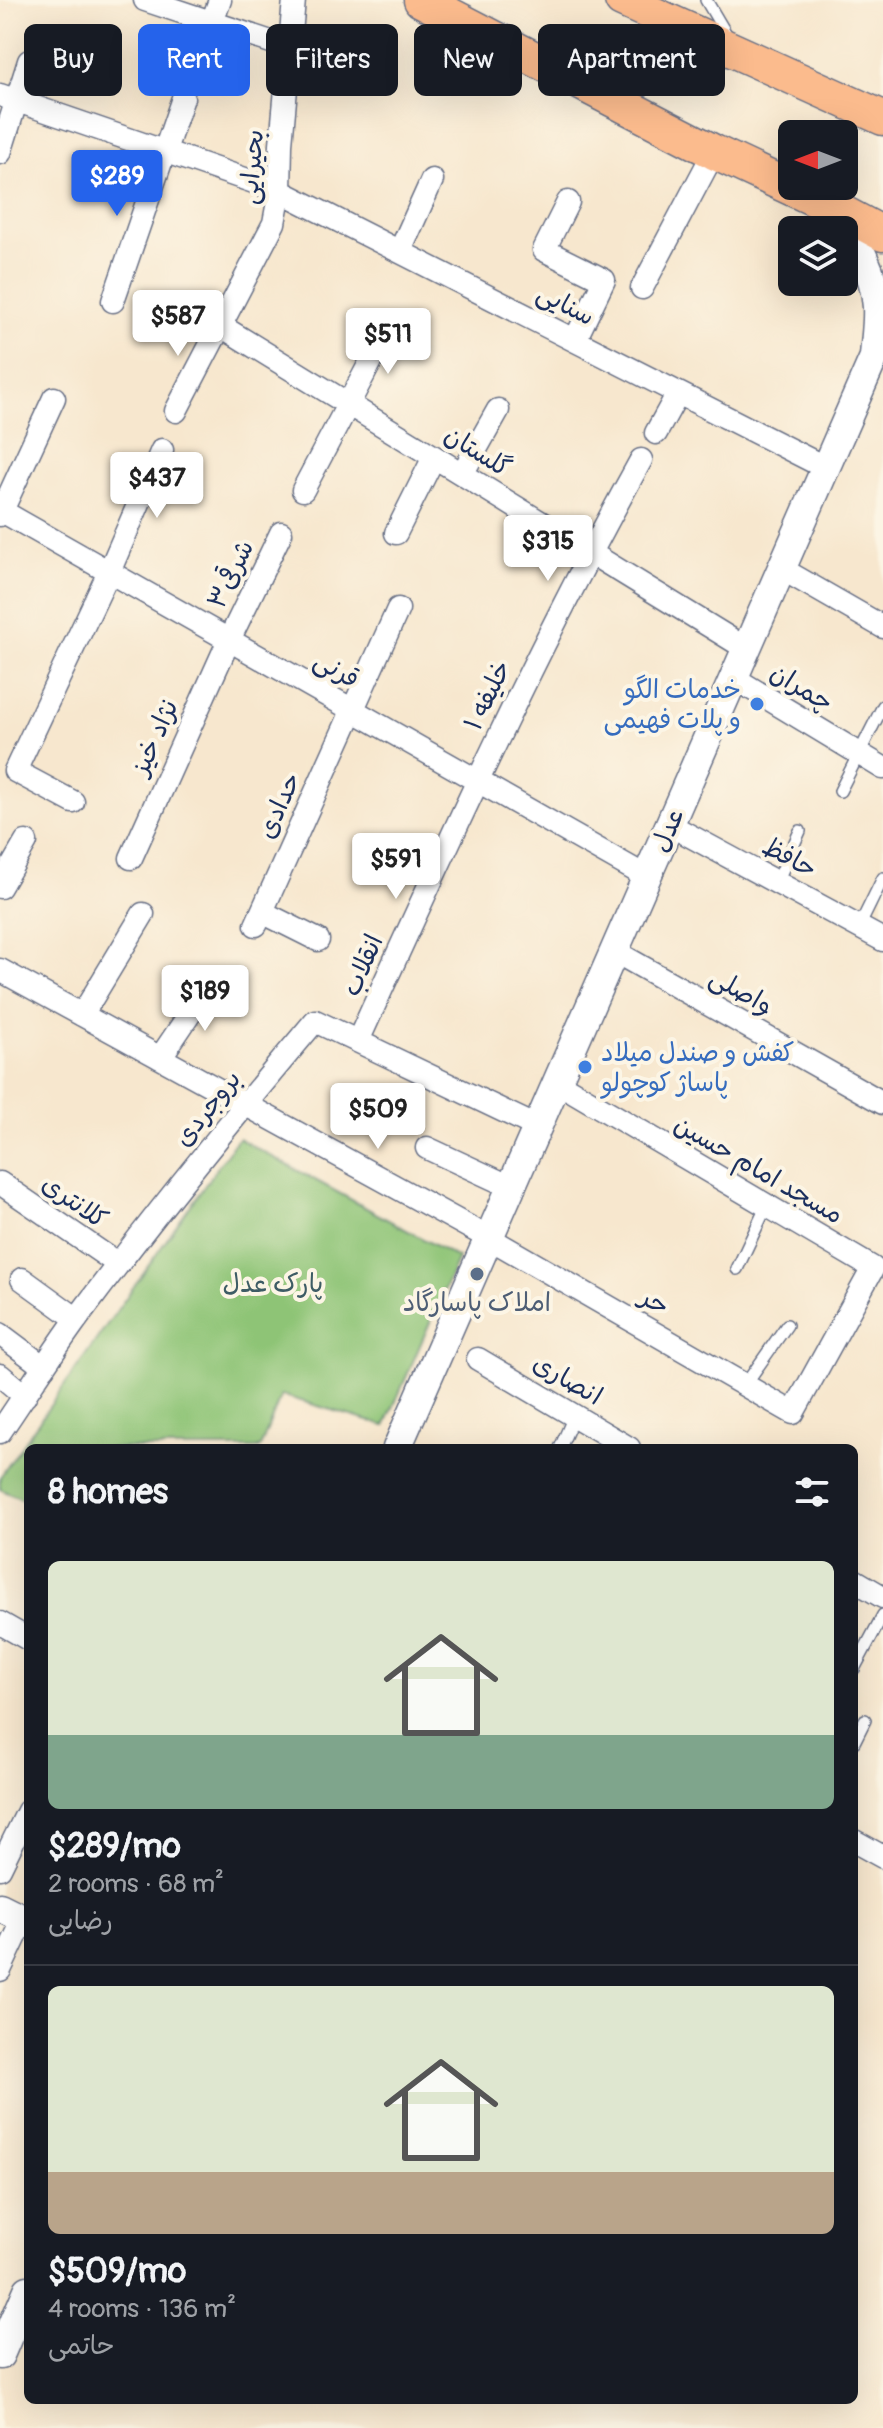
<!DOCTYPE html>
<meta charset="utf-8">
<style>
:root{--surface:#171b24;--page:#20242c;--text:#f1f3f6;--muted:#9ea1a6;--line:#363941;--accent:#2563eb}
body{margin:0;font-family:Pangolin,"Playpen Sans Arabic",sans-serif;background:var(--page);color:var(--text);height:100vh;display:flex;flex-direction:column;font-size:30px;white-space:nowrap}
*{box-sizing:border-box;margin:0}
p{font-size:26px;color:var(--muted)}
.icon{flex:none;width:44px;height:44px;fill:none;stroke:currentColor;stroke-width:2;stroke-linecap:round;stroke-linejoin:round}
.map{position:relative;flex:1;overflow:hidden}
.sheet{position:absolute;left:24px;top:1444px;width:834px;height:960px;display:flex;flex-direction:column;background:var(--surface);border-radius:12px;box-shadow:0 8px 32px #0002}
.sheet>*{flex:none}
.guide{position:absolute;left:24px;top:24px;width:836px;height:72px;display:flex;gap:16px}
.needle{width:52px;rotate:270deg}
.fabs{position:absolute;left:778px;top:120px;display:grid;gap:16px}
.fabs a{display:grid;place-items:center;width:80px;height:80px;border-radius:12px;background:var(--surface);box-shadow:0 8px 32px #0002;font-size:40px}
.price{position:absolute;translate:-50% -68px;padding:0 18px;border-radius:8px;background:#fff;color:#222;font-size:26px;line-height:52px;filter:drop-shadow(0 2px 4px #0008)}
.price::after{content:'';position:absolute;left:50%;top:48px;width:24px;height:18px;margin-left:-12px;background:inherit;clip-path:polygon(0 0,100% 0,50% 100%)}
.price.current{background:var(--accent);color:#fff}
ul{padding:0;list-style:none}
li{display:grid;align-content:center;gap:16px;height:424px;padding:0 24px}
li+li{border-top:2px solid var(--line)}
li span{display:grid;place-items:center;height:248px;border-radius:12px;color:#555}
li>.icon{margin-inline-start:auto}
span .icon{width:144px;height:144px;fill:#fffc;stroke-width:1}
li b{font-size:34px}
h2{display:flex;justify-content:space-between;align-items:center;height:96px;padding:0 24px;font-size:34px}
.pill{padding:0 28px;border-radius:12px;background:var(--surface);box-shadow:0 8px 32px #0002;font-size:28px;line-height:72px}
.pill.current{background:var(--accent);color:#fff}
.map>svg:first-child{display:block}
.green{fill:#8ec476;stroke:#547a6a;stroke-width:2}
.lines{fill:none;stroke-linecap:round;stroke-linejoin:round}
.service-casing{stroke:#686f85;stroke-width:14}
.minor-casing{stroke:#686f85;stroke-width:25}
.tertiary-casing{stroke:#686f85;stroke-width:31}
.primary-casing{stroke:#686f85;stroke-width:37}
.service{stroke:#fff;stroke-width:11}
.minor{stroke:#fff;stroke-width:22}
.tertiary{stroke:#fff;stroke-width:28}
.primary{stroke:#fbbb8d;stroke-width:34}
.shop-dot{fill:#3f7fe0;stroke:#fcf5e5;stroke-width:3}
.service-dot{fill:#5c6f8a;stroke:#fcf5e5;stroke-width:3}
.labels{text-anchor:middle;stroke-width:8;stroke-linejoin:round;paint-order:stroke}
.street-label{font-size:26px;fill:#1b2f5e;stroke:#fcf5e5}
.shop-label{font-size:26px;fill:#366cbe;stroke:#fcf5e5;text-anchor:end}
.park-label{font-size:26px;fill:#3e5c65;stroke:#fcf5e5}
.service-label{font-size:26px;fill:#4e5e75;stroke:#fcf5e5}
</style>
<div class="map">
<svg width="883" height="2428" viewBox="0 0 883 2428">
<rect width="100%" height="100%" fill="#fcf5e5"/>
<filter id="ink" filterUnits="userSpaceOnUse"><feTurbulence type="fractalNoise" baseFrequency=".0125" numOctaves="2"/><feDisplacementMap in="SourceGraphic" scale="16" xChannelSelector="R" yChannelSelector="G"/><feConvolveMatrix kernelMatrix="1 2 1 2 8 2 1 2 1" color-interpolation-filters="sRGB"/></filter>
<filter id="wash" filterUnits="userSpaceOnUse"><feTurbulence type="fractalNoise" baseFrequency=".006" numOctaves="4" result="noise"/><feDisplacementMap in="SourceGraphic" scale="32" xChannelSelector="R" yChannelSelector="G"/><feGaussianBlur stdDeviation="1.8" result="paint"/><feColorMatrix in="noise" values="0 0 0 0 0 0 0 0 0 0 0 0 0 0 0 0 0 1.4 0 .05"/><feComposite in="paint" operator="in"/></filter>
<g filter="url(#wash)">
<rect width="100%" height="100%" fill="#f7e7ce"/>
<path class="green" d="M 238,1138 L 458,1258 L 385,1426 L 281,1395 L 260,1448 L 28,1448 L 28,1502 L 0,1489 L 0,1477 Z"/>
</g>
<g filter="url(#ink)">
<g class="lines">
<defs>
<path id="service" d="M 706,0 L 729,39
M 840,791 L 883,706
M 777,882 L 800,831
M 859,927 L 883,878
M 737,1269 L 767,1205
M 745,1385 L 787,1325
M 560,1448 L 574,1416
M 854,1669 L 883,1615
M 854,1742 L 865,1720"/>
<path id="minor" d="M 145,0 L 289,48
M 212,22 L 220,0
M 0,95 L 280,191 L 826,468
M 0,153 L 29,61
M 568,202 L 544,250 L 604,280 L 575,340
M 400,251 L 432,180
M 642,288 L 714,152
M 113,301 L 183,98
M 221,326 L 747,649
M 176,411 L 274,223 L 280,191 L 281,144 L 294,0
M 656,433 L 678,393
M 462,474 L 498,410
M 303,490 L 389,327
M 0,510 L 647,877
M 0,515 L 54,398
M 396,533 L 434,457
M 782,569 L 883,627
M 734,678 L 883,768
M 73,802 L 15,771 L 109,572 L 162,450
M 670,825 L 883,940
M 131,858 L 229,640 L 281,533
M 0,887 L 26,842
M 262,912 L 318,940
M 256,925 L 398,609
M 614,951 L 883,1103
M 0,970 L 489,1238 L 793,1413 L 873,1268 L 557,1082
M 82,1015 L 143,914
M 358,1041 C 447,845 536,649 641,460
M 160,1058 L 212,981
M 427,1148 L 511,1187
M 0,1183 L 118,1264
M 22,1279 L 77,1319
M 0,1334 L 44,1367
M 478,1359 L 629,1448
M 0,1375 L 25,1396
M 0,1432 C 26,1394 51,1354 79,1316 C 154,1215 234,1117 315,1021 L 537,1127
M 854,1580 L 883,1597
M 0,1623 L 28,1639
M 854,1841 L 883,1857
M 0,1868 L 28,1811
M 0,1970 L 24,1919"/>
<path id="tertiary" d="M 397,1448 L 874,357 C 875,341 878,323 877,307 C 875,271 854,238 836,209
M 0,1907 L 28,1921
M 0,2355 L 28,2290"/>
<path id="primary" d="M 421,0 L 714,152 L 836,209 L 883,234
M 622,0 L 883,118"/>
</defs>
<use href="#service" class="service-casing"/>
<use href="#minor" class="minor-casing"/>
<use href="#tertiary" class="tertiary-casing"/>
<use href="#primary" class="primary-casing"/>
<use href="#service" class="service"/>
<use href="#minor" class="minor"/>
<use href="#tertiary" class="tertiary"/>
<use href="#primary" class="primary"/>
</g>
</g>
<g class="shop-dot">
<circle cx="757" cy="704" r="8"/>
<circle cx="585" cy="1067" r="8"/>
</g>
<circle class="service-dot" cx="477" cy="1274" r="8"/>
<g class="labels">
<g class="street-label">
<text transform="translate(251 167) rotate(-85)" y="9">بحیرایی</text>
<text transform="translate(566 304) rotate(27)" y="9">سنایی</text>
<text transform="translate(478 451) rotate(32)" y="9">گلستان</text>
<text transform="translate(230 574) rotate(-64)" y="9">۳شرقی</text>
<text transform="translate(337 669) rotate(30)" y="9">قرنی</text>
<text transform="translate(802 687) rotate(31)" y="9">چمران</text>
<text transform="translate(487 695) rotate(-64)" y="9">خلیفه ۱</text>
<text transform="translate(154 737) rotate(-66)" y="9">نژاد خیز</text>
<text transform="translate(278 806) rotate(-66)" y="9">حدادی</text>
<text transform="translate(667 830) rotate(-66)" y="9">عدل</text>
<text transform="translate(790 857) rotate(28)" y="9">حافظ</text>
<text transform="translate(362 965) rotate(-66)" y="9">انقلاب</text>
<text transform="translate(742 991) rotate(29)" y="9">واصلی</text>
<text transform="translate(207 1108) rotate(-51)" y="9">بروجردی</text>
<text transform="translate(759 1169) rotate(30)" y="9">مسجد امام حسین</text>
<text transform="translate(75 1201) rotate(35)" y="9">کلانتری</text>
<text transform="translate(655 1301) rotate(30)" y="9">حر</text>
<text transform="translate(568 1379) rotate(30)" y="9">انصاری</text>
</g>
<g class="shop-label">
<text x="741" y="698">خدمات الگو<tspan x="741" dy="30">و پلات فهیمی</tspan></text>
<text x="601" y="1061" text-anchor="start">کفش و صندل میلاد<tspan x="601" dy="30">پاساژ کوچولو</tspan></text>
</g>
<g class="park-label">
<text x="273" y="1292">پارک عدل</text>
</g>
<g class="service-label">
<text x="477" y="1311">املاک پاسارگاد</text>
</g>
</g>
</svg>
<div class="fabs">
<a><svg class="needle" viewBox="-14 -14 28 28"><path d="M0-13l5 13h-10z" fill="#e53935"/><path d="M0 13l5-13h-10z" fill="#9ea1a6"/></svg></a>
<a><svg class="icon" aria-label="layers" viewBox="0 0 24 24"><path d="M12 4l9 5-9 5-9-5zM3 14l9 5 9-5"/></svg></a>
</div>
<b class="price current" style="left:117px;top:218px">$289</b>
<b class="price" style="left:178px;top:358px">$587</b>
<b class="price" style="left:388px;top:376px">$511</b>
<b class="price" style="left:157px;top:520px">$437</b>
<b class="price" style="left:548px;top:583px">$315</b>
<b class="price" style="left:396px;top:901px">$591</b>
<b class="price" style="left:205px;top:1033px">$189</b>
<b class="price" style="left:378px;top:1151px">$509</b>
<div class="guide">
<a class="pill">Buy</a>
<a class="pill current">Rent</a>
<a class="pill">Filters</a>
<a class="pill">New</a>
<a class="pill">Apartment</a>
</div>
<section class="sheet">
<h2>8 homes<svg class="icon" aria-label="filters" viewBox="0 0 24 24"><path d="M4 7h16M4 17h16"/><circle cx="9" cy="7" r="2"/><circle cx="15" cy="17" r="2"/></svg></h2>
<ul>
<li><span style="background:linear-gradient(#dfe7d0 70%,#7fa58c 0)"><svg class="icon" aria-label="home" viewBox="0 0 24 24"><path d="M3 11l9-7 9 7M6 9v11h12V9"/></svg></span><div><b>$289/mo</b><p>2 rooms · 68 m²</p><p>رضایی</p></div></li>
<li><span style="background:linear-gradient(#dfe7d0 75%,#b9a48a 0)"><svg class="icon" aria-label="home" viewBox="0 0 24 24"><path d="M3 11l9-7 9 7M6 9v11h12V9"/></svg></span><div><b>$509/mo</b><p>4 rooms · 136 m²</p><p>حاتمی</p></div></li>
</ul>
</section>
</div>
